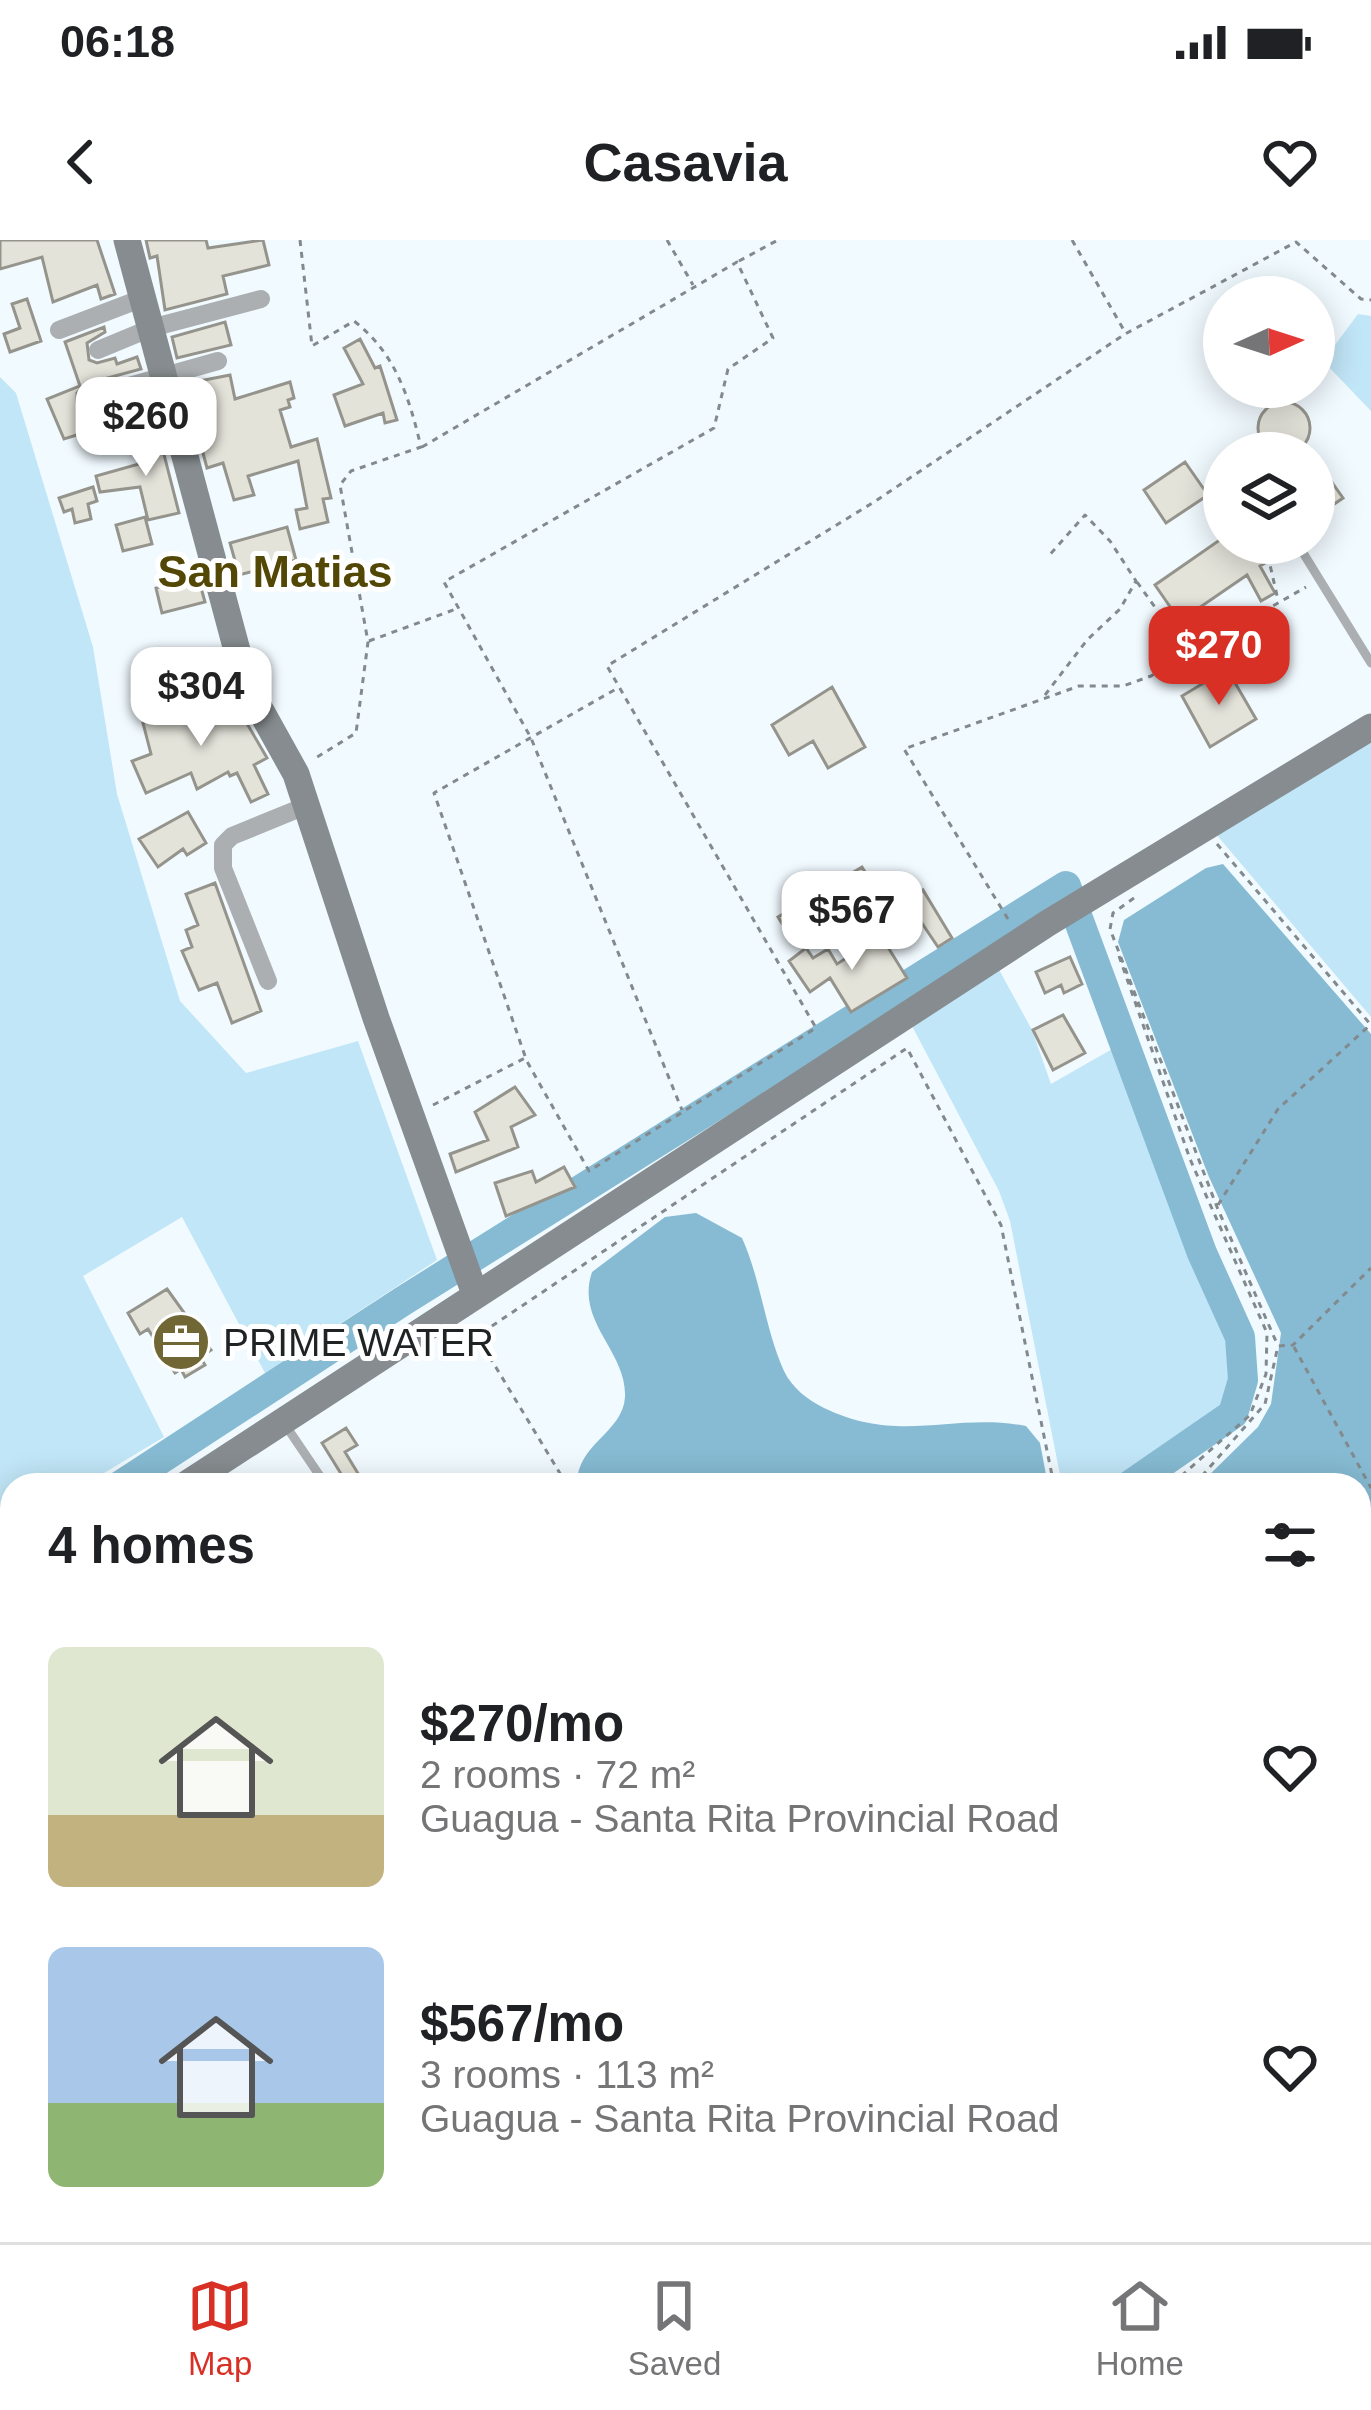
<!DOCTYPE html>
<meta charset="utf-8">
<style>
:root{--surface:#fff;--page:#f2f2f2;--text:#202124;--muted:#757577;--line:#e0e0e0;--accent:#d93025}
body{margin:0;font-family:Helvetica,sans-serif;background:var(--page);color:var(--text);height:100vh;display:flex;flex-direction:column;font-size:45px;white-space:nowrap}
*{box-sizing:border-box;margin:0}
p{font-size:39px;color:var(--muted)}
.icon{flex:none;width:66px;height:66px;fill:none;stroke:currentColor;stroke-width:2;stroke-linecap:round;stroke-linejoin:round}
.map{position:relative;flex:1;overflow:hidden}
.drawer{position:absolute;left:0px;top:1233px;width:1371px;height:771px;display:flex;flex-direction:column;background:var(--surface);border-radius:36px 36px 0 0;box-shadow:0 6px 30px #0003}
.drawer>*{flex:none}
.needle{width:78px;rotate:87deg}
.buttons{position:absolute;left:1203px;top:36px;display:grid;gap:24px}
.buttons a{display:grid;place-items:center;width:132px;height:132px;border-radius:50%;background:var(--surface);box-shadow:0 6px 30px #0003;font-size:60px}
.price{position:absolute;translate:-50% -102px;padding:0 27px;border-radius:24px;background:#fff;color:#222;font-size:39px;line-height:78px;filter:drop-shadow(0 3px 6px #0008)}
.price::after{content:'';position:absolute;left:50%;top:72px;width:36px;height:27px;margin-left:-18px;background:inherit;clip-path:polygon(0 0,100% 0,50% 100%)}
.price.current{background:var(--accent);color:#fff}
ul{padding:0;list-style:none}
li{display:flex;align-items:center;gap:36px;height:300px;padding:0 48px}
li span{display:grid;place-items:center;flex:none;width:336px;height:240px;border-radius:18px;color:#555}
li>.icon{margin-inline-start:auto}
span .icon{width:144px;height:144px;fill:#fffc;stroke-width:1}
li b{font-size:51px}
h2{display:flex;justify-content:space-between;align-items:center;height:144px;padding:0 48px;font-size:51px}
.status{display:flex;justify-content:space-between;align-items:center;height:84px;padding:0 60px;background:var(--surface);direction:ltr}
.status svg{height:33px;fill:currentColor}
header{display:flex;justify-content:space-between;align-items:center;height:156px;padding:0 48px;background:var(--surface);font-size:54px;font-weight:700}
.tabs{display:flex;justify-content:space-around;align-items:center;height:168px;border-top:3px solid var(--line);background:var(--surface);font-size:33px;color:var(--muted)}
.tabs a{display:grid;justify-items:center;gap:6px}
.tabs .current{color:var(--accent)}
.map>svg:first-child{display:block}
.green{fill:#c1e6f7}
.water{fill:#86bbd3}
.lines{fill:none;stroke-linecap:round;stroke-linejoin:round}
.river{stroke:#86bbd3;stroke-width:30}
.building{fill:#e4e3da;stroke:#95948c;stroke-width:3}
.path{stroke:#838a8d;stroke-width:3;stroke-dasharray:6 6;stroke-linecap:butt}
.lane{stroke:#abafb1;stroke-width:9}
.street{stroke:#abafb1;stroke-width:18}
.secondary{stroke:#868c8f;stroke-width:27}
.labels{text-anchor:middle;stroke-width:10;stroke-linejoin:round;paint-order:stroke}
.poi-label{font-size:39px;fill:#1f2324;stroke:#fff;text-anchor:start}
.quarter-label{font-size:45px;font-weight:bold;fill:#524705;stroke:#fff}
</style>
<div class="status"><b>06:18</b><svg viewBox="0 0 49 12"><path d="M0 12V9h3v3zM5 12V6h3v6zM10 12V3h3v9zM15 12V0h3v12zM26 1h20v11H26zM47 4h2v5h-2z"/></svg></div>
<header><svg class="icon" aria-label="back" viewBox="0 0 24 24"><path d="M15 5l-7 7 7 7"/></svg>Casavia<svg class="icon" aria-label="heart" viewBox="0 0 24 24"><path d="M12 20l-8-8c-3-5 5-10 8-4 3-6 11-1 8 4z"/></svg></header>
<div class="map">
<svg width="1371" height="2002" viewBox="0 0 1371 2002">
<rect width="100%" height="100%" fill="#f1faff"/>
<path class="green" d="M 1358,74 L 1371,76 L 1371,171 L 1323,121 Z
M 0,137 L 16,153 L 93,407 L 117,554 L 180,761 L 246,833 L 358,801 L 437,1020 L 265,1133 L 182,977 L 83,1036 L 164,1197 L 84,1245 L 12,1245 L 12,1289 L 0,1296 Z
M 1371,501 L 1371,777 L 1215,593 Z
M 997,726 L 1032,790 L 1051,844 L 1114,808 L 1234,1094 L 1236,1138 L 1227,1172 L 1121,1245 L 1062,1245 L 1010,981 L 999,951 L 912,786 Z"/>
<path class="water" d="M 1223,624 L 1371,794 L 1371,2002 L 651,2002 L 660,1992 L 1359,1992 L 1359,1245 L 1199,1245 L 1258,1187 L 1271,1164 L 1281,1093 L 1209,937 L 1118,702 L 1124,680 L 1206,628 Z
M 696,973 L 742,998 C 761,1040 765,1089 784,1131 C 792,1148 808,1160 824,1168 C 901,1205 952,1172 1026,1186 L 1040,1203 L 1048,1245 L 577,1245 C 576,1204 623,1193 625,1157 C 627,1111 575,1082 592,1032 L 665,977 Z
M 12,1624 L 12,1992 L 582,1992 L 572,2002 L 0,2002 L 0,1632 Z"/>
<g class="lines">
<path class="river" d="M 121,1245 L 403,1061 L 1066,646 L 1202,1013 L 1240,1097 L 1243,1140 L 1233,1174 L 1130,1245
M 0,1325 L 12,1317
M 611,2002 L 619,1992"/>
</g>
<path class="building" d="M 0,0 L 97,0 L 115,54 L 101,59 L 97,45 L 53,62 L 42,17 L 0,29 Z
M 146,0 L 206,0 L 208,8 L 263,0 L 269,25 L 223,36 L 227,54 L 165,70 L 157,16 L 150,18 Z
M 27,59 L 41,101 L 10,112 L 4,94 L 20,88 L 12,64 Z
M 225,82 L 231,105 L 177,118 L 172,97 Z
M 104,87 L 105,92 L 87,103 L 89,120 L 97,123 L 115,118 L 117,124 L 137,117 L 141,129 L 85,144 L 77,153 L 77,162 L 92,170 L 138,158 L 141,169 L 118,176 L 119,182 L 64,199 L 47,159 L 80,146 L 65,102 Z
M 360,99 L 375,128 L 380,126 L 397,180 L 385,183 L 383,173 L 345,186 L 334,155 L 363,144 L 344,108 Z
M 230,135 L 235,159 L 290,142 L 294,158 L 288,160 L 290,167 L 280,170 L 291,207 L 317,199 L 331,258 L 323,259 L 328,282 L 300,289 L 296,270 L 307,268 L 298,221 L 248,236 L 254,255 L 234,260 L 223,223 L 207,228 L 194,179 L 211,173 L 206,158 L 189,162 L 184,144 Z
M1258 188a26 26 0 1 1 52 0a26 26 0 1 1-52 0Z
M 159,195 L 179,273 L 148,280 L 140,247 L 100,252 L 96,236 L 139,224 L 133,203 Z
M 1185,222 L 1208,255 L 1166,283 L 1144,250 Z
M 1314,227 L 1323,241 L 1328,237 L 1343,258 L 1321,273 L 1314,263 Z
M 93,247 L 97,261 L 88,264 L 91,279 L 75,283 L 72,269 L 64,272 L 59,258 Z
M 145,277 L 152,304 L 123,311 L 116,285 Z
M 287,287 L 296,320 L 239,335 L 230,303 Z
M 1224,297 L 1224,303 L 1254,303 L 1267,322 L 1260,326 L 1275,353 L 1261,361 L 1247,335 L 1180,381 L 1155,345 Z
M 198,337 L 205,362 L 162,373 L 156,348 Z
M 1227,429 L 1256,479 L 1210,507 L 1182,456 Z
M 832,447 L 865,507 L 828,528 L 813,501 L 789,515 L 772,485 Z
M 219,454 L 227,480 L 242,475 L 267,518 L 254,525 L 268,554 L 251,562 L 237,533 L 230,536 L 228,532 L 197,549 L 191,533 L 146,553 L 132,521 L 151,514 L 143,483 Z
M 188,572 L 206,603 L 187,615 L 183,609 L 158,627 L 139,599 Z
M 862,627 L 870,640 L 860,646 L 863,651 L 788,693 L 778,677 Z
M 215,643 L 261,771 L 232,783 L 217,743 L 199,750 L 182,711 L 192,707 L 186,690 L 198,685 L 186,654 Z
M 923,650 L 952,698 L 938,707 L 907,661 Z
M 881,696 L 907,738 L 851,772 L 830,738 L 810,752 L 789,721 L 806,708 L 813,718 L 828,709 L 837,724 Z
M 1070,717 L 1082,744 L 1064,753 L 1061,745 L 1045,753 L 1036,732 Z
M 1063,775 L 1085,813 L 1053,830 L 1033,790 Z
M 515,847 L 535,875 L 511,887 L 518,907 L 456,932 L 450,914 L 488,900 L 475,872 Z
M 564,927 L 575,947 L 506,976 L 495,943 L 532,931 L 536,942 Z
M 167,1049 L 211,1110 L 200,1117 L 205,1125 L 185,1137 L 181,1129 L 175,1133 L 148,1089 L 140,1094 L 128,1073 Z
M 346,1188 L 357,1205 L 345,1212 L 365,1245 L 348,1245 L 322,1203 Z"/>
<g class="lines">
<path class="path" d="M 300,0 L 312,106 L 354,81 C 396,114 409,157 421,207 L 351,231 L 340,245 L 368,402 L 356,493 L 314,519
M 667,0 L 693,45
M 1072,0 L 1125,92
M 739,21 L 778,0
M 422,207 L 737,22 L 773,98 L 728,129 L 714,188 L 444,342 L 531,498 L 682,870
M 1265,303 L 1278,360
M 1137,342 L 1177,398 L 1181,416
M 369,401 L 456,369
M 1045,455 L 1087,400 L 1120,369 L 1136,341 L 1110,301 L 1085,275 L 1047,318
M 1217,604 L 1371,785
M 1134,658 L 1113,673 L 1110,689 L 1217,967 L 1278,1106
M 1008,679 L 904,509 L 1079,446 L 1123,446 L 1151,436 L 1306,347
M 1119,716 L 1190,919 L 1267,1093 L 1266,1134 L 1250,1175 L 1171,1245
M 525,816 L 434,553 L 616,449
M 433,865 L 525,818 L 589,931 L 816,788 L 607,426 L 874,262 L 1125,94 L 1296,2 L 1361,59 L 1371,60
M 1218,965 L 1278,869 L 1369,786
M 1294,1107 L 1371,1248
M 567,1245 L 477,1096 L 907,808 L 1001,985 L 1054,1245
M 1194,1245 L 1265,1164 L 1278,1106 L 1293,1105 L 1371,1028
M 1359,1295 L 1371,1295
M 1359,1419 L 1371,1430
M 0,1621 L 12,1612
M 1359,1737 L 1371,1727
M 0,1888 L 12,1877
M 905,1992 L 917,2002
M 648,1995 L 656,2002
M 510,2002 L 522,1992
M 581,2002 L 590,1992
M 638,2002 L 648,1992
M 1132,2002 L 1140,1992"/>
<path class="lane" d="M 1297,303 L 1371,423
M 286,1186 L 326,1245"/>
<path class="street" d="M 59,90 L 143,58
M 98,110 L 151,88 L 261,59
M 90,157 L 218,121
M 268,741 L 223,628 L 223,605 L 232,596 L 303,567"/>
<path class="secondary" d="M 127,0 L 246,444 L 296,534 L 376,778 L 475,1054
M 185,1245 L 1048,683 L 1371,487
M 0,1362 L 12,1355"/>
</g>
<defs>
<symbol id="office-disc" viewBox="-11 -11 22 22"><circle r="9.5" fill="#706734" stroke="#fff"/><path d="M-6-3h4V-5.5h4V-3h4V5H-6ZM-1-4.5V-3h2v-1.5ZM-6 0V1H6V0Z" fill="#fff"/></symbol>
</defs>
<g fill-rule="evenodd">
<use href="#office-disc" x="148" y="1069" width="66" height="66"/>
</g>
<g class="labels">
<g class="poi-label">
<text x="223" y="1116">PRIME WATER</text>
</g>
<g class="quarter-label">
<text x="275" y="347">San Matias</text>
</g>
</g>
</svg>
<div class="buttons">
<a><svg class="needle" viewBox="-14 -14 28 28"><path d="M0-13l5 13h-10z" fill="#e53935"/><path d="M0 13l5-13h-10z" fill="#757577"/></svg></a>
<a><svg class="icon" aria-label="layers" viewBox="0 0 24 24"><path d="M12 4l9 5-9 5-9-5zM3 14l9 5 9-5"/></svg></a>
</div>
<b class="price" style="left:146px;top:239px">$260</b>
<b class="price current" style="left:1219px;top:468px">$270</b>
<b class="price" style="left:201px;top:509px">$304</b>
<b class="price" style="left:852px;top:733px">$567</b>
<section class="drawer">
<h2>4 homes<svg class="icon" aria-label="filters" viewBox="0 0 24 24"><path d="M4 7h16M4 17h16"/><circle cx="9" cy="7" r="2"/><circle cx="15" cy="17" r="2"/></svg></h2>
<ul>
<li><span style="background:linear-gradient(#dfe7d0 70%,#c2b280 0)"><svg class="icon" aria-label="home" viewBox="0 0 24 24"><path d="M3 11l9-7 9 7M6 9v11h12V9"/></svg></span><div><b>$270/mo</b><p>2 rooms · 72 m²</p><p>Guagua - Santa Rita Provincial Road</p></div><svg class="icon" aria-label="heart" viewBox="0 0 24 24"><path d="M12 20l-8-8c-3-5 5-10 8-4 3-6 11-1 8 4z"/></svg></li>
<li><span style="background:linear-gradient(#a9c7e8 65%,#8fb573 0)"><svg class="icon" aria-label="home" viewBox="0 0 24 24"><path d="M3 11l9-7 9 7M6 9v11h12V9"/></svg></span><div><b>$567/mo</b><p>3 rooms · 113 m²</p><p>Guagua - Santa Rita Provincial Road</p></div><svg class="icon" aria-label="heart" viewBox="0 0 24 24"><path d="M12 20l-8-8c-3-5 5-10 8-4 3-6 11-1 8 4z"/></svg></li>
</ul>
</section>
</div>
<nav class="tabs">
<a class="current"><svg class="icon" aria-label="map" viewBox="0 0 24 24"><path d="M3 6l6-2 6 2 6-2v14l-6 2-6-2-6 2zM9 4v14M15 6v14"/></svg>Map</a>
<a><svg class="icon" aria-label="saved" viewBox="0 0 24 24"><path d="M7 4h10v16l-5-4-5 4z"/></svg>Saved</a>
<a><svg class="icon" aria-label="home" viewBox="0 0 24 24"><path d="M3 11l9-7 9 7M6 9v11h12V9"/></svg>Home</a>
</nav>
